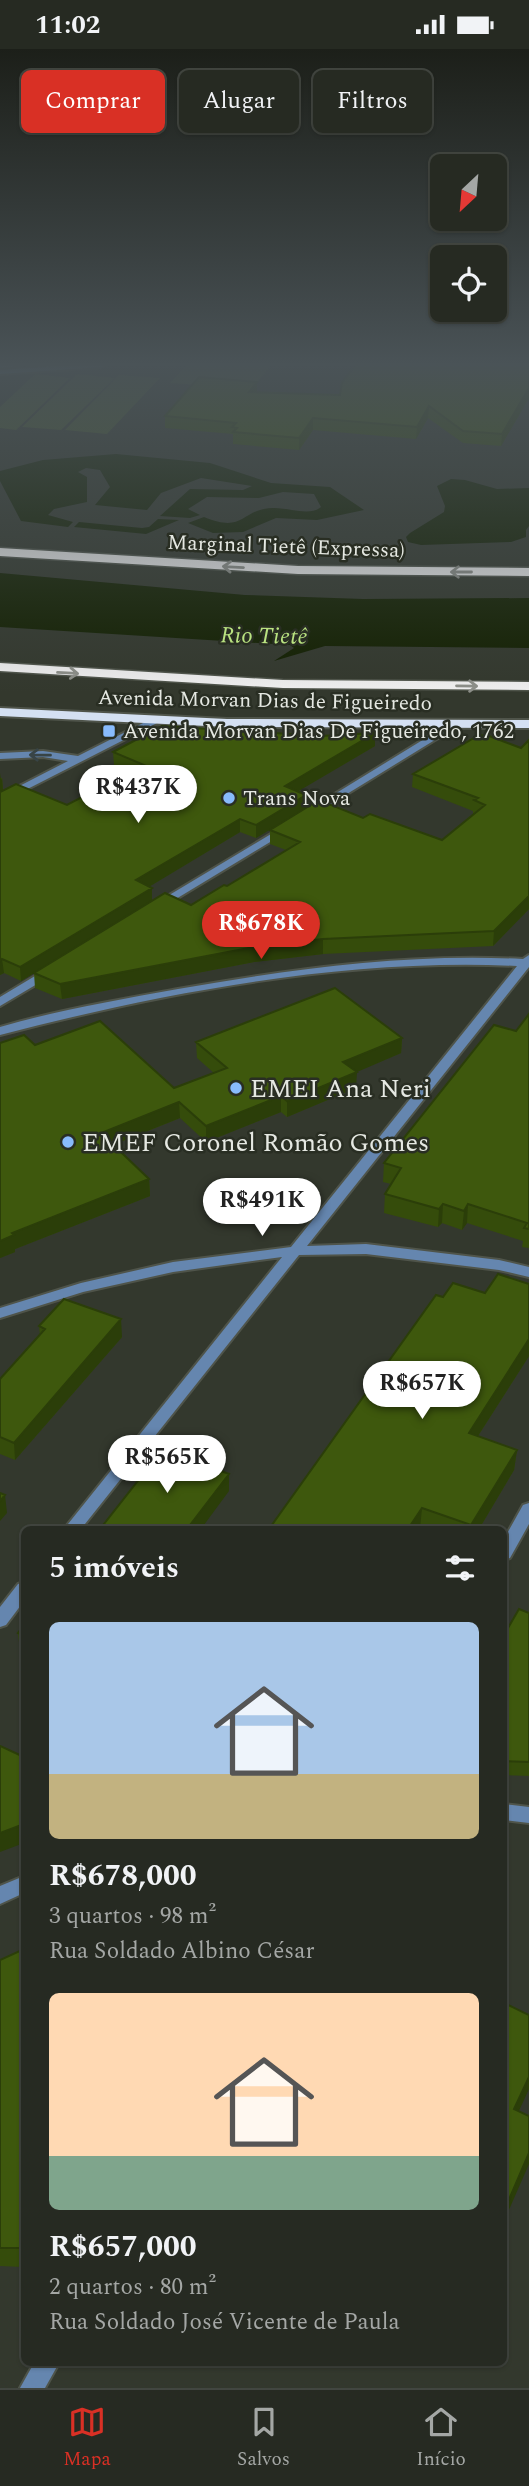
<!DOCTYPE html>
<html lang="pt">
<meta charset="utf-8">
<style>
:root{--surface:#262a22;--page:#2e322a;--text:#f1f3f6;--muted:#a4a7a5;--line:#424640;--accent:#d93025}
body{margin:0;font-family:Spectral,serif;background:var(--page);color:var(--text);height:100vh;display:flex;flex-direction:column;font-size:26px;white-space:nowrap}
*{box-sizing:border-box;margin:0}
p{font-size:23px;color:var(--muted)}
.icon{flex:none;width:38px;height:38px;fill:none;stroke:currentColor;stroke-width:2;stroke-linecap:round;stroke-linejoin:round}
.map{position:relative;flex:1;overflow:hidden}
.drawer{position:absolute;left:21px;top:1477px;width:486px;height:840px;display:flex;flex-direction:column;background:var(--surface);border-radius:10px;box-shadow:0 2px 5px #0004,0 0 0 2px var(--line)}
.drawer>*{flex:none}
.hud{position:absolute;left:21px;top:21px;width:488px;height:63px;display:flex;gap:14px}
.needle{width:46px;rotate:206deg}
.tools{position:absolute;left:430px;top:105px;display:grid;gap:14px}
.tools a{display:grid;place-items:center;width:77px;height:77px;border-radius:10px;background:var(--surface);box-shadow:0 2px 5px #0004,0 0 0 2px var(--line);font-size:35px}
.price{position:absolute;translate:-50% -60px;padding:0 16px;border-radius:24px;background:#fff;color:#222;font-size:23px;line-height:46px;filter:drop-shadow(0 2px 4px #0008)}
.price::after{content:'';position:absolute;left:50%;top:42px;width:21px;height:16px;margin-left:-10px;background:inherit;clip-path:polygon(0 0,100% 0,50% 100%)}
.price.on{background:var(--accent);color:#fff}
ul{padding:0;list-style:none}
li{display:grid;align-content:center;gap:14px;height:371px;padding:0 28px}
li span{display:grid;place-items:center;height:217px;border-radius:10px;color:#555}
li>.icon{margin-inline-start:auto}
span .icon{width:126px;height:126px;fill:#fffc;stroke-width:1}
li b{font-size:30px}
h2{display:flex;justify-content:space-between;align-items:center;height:84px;padding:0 28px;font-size:30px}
.tag{padding:0 24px;border-radius:10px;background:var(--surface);box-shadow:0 2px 5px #0004,0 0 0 2px var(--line);font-size:24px;line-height:63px}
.tag.on{background:var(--accent);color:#fff}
.status{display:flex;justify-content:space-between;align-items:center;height:49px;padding:0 35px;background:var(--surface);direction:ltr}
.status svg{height:19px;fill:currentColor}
.dock{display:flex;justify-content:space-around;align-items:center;height:98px;border-top:2px solid var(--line);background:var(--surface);font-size:19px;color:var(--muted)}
.dock a{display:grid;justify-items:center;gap:4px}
.dock .on{color:var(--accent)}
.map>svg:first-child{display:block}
.green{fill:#485b2c}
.water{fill:#132000}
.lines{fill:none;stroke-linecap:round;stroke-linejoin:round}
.service-casing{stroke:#4f544a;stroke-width:4}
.minor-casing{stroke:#4f544a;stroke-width:4}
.trunk-casing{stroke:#4f544a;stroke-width:4}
.motorway-casing{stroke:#4f544a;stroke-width:3}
.service{fill:#6586af;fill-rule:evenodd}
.minor{fill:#6586af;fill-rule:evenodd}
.trunk{fill:#d4e0f2;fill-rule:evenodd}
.motorway{fill:#eee;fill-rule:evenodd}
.wall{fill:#354c0b}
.shaded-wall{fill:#2b3e09}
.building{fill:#3e580d;stroke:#2b3e09;stroke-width:2}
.oneway{stroke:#8c8e88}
.oneway2{stroke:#384446}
.poi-dot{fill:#88bbfc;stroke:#292e23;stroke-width:2.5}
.labels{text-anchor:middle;stroke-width:5;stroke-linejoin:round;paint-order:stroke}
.far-street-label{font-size:21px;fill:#e5e8e2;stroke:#292e23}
.far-poi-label{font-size:21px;fill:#e5e8e2;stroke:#292e23;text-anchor:start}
.far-water-label{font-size:23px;font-style:italic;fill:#bae381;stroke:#292e23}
.poi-label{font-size:26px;fill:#e5e8e2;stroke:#292e23;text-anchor:start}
</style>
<div class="status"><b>11:02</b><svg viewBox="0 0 49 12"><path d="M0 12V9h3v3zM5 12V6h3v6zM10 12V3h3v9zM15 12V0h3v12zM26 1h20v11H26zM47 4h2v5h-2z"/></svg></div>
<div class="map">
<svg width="529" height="2339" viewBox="0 0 529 2339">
<rect width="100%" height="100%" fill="#33382d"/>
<path class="green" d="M 187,316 L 271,316 L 256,335 L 211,337 L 170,334 Z
M 35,325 L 70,329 L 16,381 L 0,379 L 0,358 Z
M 77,325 L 115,329 L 61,381 L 22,378 Z
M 119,326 L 160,329 L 107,385 L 65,381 Z"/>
<path class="water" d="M 116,405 L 210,414 L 271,434 L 330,438 L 364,461 L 317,471 L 276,469 L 243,483 L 213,484 L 188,474 L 204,468 C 245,485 241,460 272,459 C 288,458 309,468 321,458 L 314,445 L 283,443 L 259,449 L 207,448 L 188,460 L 200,466 L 190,469 L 160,467 L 190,440 L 243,441 L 252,437 L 201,429 L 161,444 L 147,461 L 95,456 L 110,438 L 100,421 L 86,419 L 78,423 L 87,428 L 87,453 L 54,460 L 48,466 L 73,473 L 68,478 L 21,472 L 0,432 L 0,422 L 43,411 Z
M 451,430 L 465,431 L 497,440 L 529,439 L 529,477 L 526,481 L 526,488 L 511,493 L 421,496 L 408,493 L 406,488 L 410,484 L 444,463 L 445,457 L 437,437 Z
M 158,470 L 179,471 L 146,485 L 74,478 L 79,473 L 142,479 L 149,478 Z
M 0,524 L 245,546 L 363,550 L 529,549 L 529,599 L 325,597 L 274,612 L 294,599 L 290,596 L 0,578 Z"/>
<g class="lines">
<defs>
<path id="service" d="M 74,316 L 105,316 L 101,318 L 0,325 L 0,321 Z"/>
<path id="minor" d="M 0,316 L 21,316 L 0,319 Z
M 153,669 L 157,670 L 157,674 L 0,754 L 0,747 L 68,712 L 43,708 L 0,710 L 0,704 L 43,702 L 78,707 Z
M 452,673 L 457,676 L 456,678 L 316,764 L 308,764 L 307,762 Z
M 286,776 L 290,777 L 290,781 L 161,859 L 153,859 L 151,857 Z
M 529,906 L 529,918 L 307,1197 L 366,1195 L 499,1211 L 529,1218 L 529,1228 L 499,1221 L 366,1205 L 299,1206 L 81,1480 L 64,1480 L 282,1208 L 173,1223 L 83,1243 L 0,1269 L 0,1259 L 81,1234 L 173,1213 L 291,1198 L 517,917 C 346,909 165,943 0,986 L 0,978 C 58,961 118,951 178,940 C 292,920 406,904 523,910 Z
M 50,918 L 56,922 L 54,925 L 0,957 L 0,948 Z
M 529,1454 L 529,1475 L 510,1509 L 504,1511 L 504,1490 L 523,1456 Z
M 24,1533 L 24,1552 L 6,1576 L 0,1578 L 0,1558 L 18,1535 Z
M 504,1755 L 529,1758 L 529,1774 L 504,1771 Z
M 24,1827 L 24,1844 L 0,1855 L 0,1837 Z
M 34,2314 L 59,2314 L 45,2339 L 20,2339 Z"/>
<path id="trunk" d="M 0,659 L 227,670 L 529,671 L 529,679 L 227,678 L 0,667 Z"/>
<path id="motorway" d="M 0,499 L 298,517 L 529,519 L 529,527 L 298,525 L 0,507 Z
M 0,614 L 283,631 L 529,633 L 529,641 L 283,639 L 0,622 Z"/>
</defs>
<use href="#service" class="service-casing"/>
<use href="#minor" class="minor-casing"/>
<use href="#trunk" class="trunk-casing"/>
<use href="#motorway" class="motorway-casing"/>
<use href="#service" class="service"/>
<use href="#minor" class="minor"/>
<use href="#trunk" class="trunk"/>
<use href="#motorway" class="motorway"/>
</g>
<path class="wall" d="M 529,316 L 529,349 L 501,397 L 463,394 L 428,369 L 416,390 L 313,381 L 299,401 L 233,395 L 233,385 L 165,379 L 165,367 L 257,333 L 257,343 L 340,346 Z
M 375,684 L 375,697 L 298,742 L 306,746 L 306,759 L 256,789 L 240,783 L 150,837 L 152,852 L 191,856 L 227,837 L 286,801 L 270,795 L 270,781 L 363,769 L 442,791 L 473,765 L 473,762 L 412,738 L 413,725 L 521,699 L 529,691 L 529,860 L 493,897 L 323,905 L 254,913 L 62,950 L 35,939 L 34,924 L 21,932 L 4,924 L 0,926 L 0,724 L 0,729 L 2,729 L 3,741 L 67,756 L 130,723 L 114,716 L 113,703 L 321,687 Z
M 529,965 L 529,1199 L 522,1198 L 523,1192 L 467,1174 L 462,1181 L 442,1174 L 438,1178 L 384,1164 L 385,1145 L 391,1135 L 383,1133 L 384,1114 L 516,982 Z
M 402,989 L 401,1004 L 356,1023 L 356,1039 L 287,1068 L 281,1063 L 206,1093 L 180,1069 L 113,1096 L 149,1130 L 150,1147 L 15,1200 L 15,1203 L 0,1209 L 35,996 L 174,1039 L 214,1024 L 197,1009 L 196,993 Z
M 529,1235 L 529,1307 L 478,1387 L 517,1401 L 514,1421 L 479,1480 L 269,1480 L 443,1248 L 485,1244 Z
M 39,1277 L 122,1288 L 15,1411 L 0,1405 L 0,1330 L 40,1286 Z
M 529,1564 L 529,1727 L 504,1726 L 504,1586 Z
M 24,1576 L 24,1603 L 20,1602 L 18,1584 Z
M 0,1911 L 23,2218 L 0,2217 Z"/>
<path class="shaded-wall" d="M 257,333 L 257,344 L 249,343 Z
M 529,339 L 529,349 L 501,397 L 502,385 Z
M 429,357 L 428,369 L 416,390 L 417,378 Z
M 313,369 L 313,381 L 299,401 L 299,389 Z
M 375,684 L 375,697 L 285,750 L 285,737 Z
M 0,724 L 1,731 L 2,729 L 3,742 L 0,745 Z
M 306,746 L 306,759 L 256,789 L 256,776 Z
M 240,770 L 240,783 L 137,845 L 136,831 Z
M 152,839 L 152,852 L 21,932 L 20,918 Z
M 529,847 L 529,860 L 493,897 L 494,882 Z
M 323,890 L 323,905 L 254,913 L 62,950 L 60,935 L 254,898 Z
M 2,910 L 4,924 L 0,926 L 0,912 Z
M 402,989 L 401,1004 L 343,1029 L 343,1013 Z
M 357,1023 L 356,1039 L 287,1068 L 287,1052 Z
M 281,1047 L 281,1063 L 206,1093 L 206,1077 Z
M 179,1053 L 180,1069 L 102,1100 L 101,1084 Z
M 149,1130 L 150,1147 L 15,1200 L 15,1203 L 0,1209 L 0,1192 L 12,1184 Z
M 443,1155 L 442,1174 L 438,1178 L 439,1160 Z
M 468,1155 L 467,1174 L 462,1181 L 464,1162 Z
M 121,1270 L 122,1288 L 15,1411 L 14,1394 Z
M 529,1290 L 529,1307 L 467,1404 L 469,1384 Z
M 517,1401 L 514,1421 L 479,1480 L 471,1480 L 471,1476 Z
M 229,1425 L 229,1442 L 201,1480 L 187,1480 Z
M 5,1446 L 7,1464 L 0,1472 L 0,1452 Z
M 422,1459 L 420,1480 L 408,1480 Z
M 24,1775 L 24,1794 L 0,1803 L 0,1784 Z
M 529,2028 L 529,2040 L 512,2077 L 514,2060 Z
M 529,2104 L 529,2115 L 504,2172 L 504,2162 Z
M 24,2193 L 24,2216 L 23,2218 L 20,2199 Z"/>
<path class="building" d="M 356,316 L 529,316 L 529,339 L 502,385 L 463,382 L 429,357 L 417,378 L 313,369 L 299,389 L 233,383 L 237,379 L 232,378 L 236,374 L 165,367 L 199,328 L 257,333 L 249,343 L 340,346 L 342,333 Z
M 162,677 L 321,687 L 375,684 L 285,737 L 306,746 L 256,776 L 240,770 L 136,831 L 152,839 L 20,918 L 2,910 L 0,912 L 0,743 L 16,735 L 67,756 L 144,716 L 113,703 Z
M 479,686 L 489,687 L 521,699 L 529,691 L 529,847 L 494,882 L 323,890 L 254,898 L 60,935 L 34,924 L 165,844 L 191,856 L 224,836 L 227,837 L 300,793 L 270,781 L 319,751 L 363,769 L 370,765 L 442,791 L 485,756 L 474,751 L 478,749 L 413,725 Z
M 335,939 L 402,989 L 343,1013 L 357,1023 L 287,1052 L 281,1047 L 206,1077 L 179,1053 L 101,1084 L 149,1130 L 12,1184 L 14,1186 L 0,1192 L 0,994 L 24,986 L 35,996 L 100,972 L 174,1039 L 227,1019 L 196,993 Z
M 529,965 L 529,1180 L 524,1179 L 527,1174 L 468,1155 L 464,1162 L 443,1155 L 439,1160 L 385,1145 L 401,1119 L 384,1114 L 494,976 L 516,982 Z
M 498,1225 L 529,1235 L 529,1290 L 469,1384 L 517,1401 L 471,1476 L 422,1459 L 408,1480 L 269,1480 L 436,1246 L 443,1248 L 453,1234 L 485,1244 Z
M 64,1250 L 121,1270 L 14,1394 L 0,1388 L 0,1330 L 45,1280 L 39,1277 Z
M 163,1400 L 229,1425 L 187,1480 L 100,1480 Z
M 0,1444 L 5,1446 L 0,1452 Z
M 519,1560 L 529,1564 L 529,1713 L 504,1712 L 504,1586 Z
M 24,1576 L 24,1586 L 18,1584 Z
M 0,1697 L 24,1708 L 24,1775 L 0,1784 Z
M 24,1900 L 24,2193 L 20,2199 L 0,2199 L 0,1911 Z
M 504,1954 L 529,1966 L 529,2028 L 514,2060 L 529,2067 L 529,2104 L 504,2162 Z"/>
<defs><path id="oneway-shaft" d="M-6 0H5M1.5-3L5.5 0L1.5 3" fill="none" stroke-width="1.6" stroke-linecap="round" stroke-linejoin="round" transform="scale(1.75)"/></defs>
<g class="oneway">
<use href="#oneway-shaft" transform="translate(233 518) rotate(-177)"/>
<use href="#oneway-shaft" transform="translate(461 523) rotate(-180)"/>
<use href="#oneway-shaft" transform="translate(68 624) rotate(3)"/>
<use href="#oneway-shaft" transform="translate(467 637) rotate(1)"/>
</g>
<use class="oneway2" href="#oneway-shaft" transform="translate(40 706) rotate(-179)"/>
<linearGradient id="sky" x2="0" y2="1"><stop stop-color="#1c1f19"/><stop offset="0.49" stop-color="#4a5357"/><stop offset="1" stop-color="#4a5357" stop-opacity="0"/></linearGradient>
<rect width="529" height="643" fill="url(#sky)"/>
<g class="poi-dot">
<rect x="102" y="675" width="14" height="14" rx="3.5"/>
<circle cx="229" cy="749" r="7"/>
<circle cx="236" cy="1039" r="7"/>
<circle cx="68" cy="1093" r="7"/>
</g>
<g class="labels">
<g class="far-street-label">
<text transform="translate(286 497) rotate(2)" y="7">Marginal Tietê (Expressa)</text>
<text transform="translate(265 651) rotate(1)" y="7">Avenida Morvan Dias de Figueiredo</text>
</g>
<g class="far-poi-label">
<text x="123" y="689">Avenida Morvan Dias De Figueiredo, 1762</text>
<text x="243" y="756">Trans Nova</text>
</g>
<g class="far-water-label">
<text transform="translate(264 586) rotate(1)" y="8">Rio Tietê</text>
</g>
<g class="poi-label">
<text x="250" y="1048">EMEI Ana Neri</text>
<text x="82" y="1102">EMEF Coronel Romão Gomes</text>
</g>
</g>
</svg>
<div class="tools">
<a><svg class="needle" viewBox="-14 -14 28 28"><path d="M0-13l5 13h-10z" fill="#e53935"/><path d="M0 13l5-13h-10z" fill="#a4a7a5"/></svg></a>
<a><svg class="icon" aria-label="locate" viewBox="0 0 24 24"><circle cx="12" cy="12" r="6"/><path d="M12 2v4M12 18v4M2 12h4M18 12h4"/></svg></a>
</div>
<b class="price" style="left:138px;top:776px">R$437K</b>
<b class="price on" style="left:261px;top:912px">R$678K</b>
<b class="price" style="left:262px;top:1189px">R$491K</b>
<b class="price" style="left:422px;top:1372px">R$657K</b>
<b class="price" style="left:167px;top:1446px">R$565K</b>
<div class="hud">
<a class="tag on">Comprar</a>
<a class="tag">Alugar</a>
<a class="tag">Filtros</a>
</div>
<section class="drawer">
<h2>5 imóveis<svg class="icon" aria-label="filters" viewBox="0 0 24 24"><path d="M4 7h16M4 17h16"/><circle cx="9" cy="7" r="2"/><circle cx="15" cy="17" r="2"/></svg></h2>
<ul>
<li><span style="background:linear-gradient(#a9c7e8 70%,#c2b280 0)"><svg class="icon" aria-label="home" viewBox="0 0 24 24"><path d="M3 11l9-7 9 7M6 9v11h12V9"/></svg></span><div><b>R$678,000</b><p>3 quartos · 98 m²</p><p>Rua Soldado Albino César</p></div></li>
<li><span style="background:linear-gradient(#ffd9b3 75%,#7fa58c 0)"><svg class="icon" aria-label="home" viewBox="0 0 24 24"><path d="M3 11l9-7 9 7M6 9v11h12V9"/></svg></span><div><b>R$657,000</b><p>2 quartos · 80 m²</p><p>Rua Soldado José Vicente de Paula</p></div></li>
</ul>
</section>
</div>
<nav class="dock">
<a class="on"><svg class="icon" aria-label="map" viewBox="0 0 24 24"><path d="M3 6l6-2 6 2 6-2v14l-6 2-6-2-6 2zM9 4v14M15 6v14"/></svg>Mapa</a>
<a><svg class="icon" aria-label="saved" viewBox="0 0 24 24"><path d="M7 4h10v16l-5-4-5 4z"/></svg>Salvos</a>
<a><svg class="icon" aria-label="home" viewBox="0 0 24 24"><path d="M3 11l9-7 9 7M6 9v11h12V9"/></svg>Início</a>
</nav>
